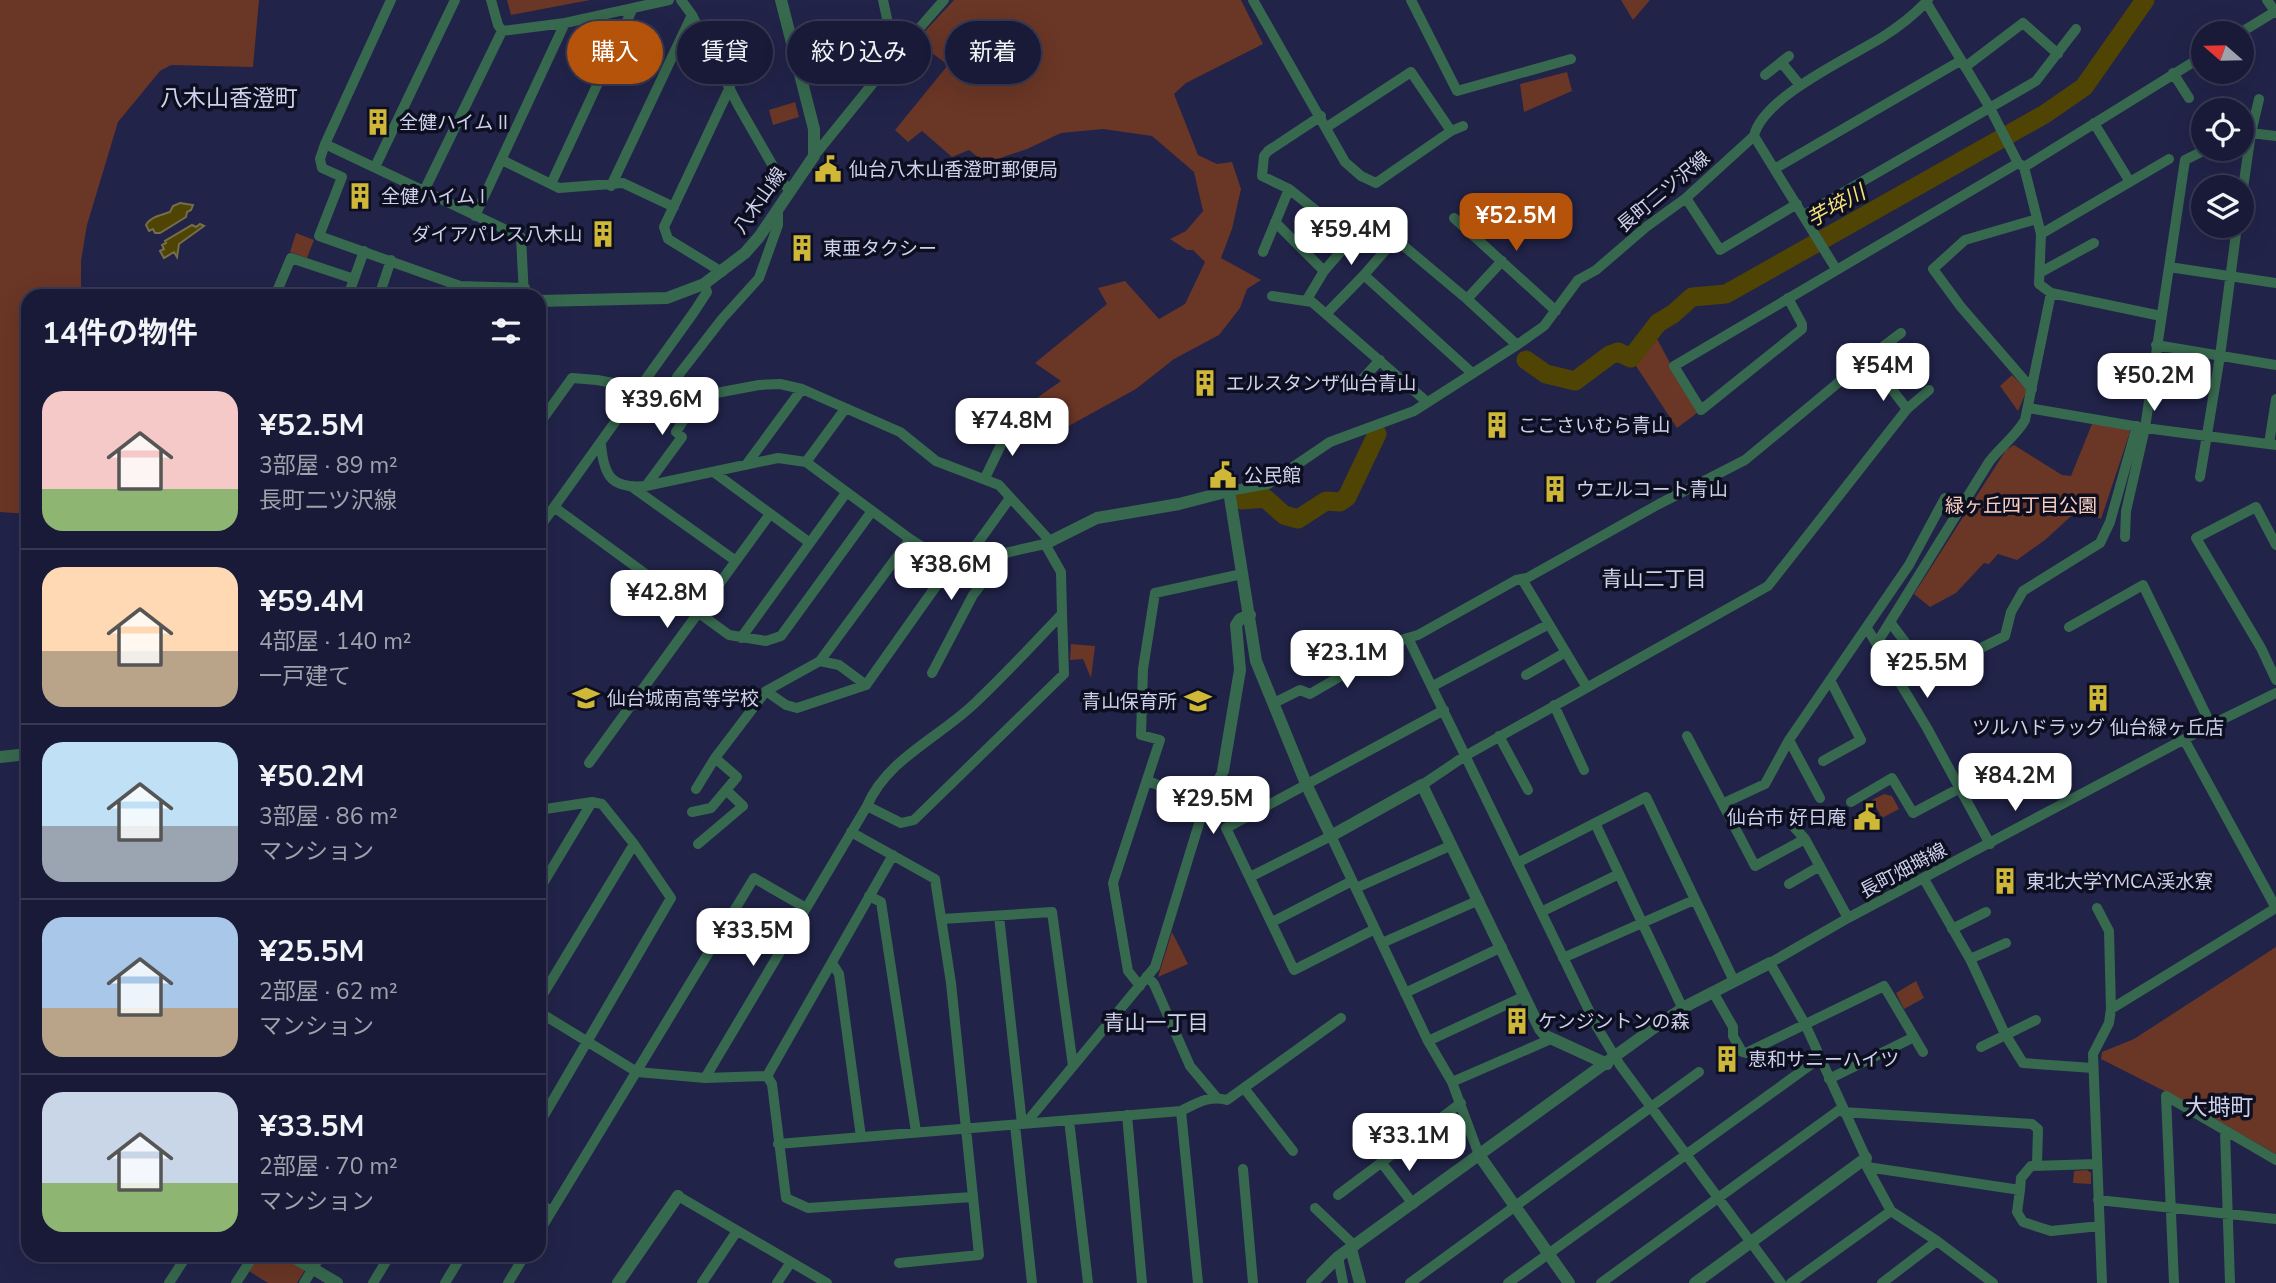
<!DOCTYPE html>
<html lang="ja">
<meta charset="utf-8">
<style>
:root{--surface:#191a37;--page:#22233f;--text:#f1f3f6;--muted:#9fa1ad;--line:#373852;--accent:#b45309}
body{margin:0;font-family:"Nunito Sans","Noto Sans JP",sans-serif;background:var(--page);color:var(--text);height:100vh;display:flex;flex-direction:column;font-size:26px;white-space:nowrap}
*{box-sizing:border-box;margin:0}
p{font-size:23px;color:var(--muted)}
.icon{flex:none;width:38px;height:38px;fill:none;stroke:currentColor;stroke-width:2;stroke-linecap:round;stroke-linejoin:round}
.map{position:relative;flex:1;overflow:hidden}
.panel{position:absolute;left:21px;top:289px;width:525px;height:973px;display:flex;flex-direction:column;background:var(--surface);border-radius:21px;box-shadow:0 7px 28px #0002,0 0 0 2px var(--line)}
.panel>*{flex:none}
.guide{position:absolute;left:567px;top:21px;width:665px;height:63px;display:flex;gap:14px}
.needle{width:46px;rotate:290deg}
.fabs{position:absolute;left:2191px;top:21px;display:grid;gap:14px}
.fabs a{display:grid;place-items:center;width:63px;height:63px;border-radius:50%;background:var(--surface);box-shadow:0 7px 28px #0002,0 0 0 2px var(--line);font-size:35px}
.price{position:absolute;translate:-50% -60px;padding:0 16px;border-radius:14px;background:#fff;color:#222;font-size:23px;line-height:46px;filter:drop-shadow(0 2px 4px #0008)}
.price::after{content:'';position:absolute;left:50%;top:42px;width:21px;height:16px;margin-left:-10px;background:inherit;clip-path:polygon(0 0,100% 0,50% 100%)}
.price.selected{background:var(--accent);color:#fff}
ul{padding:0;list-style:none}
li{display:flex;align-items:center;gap:21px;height:175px;padding:0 21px}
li+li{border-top:2px solid var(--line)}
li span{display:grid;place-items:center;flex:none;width:196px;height:140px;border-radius:21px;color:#555}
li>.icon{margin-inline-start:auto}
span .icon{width:84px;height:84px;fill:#fffc;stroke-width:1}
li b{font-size:30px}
h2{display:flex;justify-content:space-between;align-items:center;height:84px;padding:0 21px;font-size:30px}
.pill{padding:0 24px;border-radius:32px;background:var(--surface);box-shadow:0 7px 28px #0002,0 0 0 2px var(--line);font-size:24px;line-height:63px}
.pill.selected{background:var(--accent);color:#fff}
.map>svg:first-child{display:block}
.green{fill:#6a3626}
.water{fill:#4f4404;stroke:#756e49;stroke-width:2}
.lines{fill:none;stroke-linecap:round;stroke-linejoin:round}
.river{stroke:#4f4404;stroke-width:19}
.minor{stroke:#37694e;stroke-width:10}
.tertiary{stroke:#37694e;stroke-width:12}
.labels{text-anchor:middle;stroke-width:7;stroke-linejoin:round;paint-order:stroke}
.poi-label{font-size:19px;fill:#cdd1ea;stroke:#0d0f20;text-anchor:start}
.street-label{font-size:19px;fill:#cdd1ea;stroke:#0d0f20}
.park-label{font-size:19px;fill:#f9cfc2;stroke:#0d0f20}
.water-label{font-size:21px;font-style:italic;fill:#f6e179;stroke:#0d0f20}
.neighbourhood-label{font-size:21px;fill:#cdd1ea;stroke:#0d0f20}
.quarter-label{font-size:23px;fill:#cdd1ea;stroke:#0d0f20}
</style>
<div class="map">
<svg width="2276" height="1283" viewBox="0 0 2276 1283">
<rect width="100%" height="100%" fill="#212349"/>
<path class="green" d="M 0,0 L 259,0 L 253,67 L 171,65 L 160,71 L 118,122 L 87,225 L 81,261 L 81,296 L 28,296 L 28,514 L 0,512 Z
M 507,0 L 590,0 L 511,15 Z
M 954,0 L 1241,0 L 1263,44 L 1186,83 L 1174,94 L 1198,155 L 1217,164 L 1232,162 L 1241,189 L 1232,229 L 1221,258 L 1261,280 L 1247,289 L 1240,308 L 1219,335 L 1174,359 L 1136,389 L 1054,434 L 1037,398 L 1061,381 L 1035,363 L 1107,304 L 1098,288 L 1125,281 L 1159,319 L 1185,304 L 1205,262 L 1193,250 L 1187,250 L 1170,239 L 1186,231 L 1203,211 L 1194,172 L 1152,136 L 1103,129 L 1061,133 L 1027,149 L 985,163 L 969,150 L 952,157 L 922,131 L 908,142 L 895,130 L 948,65 L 916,41 Z
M 1621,0 L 1650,0 L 1633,20 Z
M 1567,72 L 1572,91 L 1524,112 L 1520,84 Z
M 795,102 L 799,117 L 773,125 L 769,110 Z
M 296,233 L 314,240 L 307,258 L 290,252 Z
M 1656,337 L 1697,413 L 1677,428 L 1634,363 Z
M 2012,375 L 2027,390 L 2018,411 L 2000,386 Z
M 2092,424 L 2127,427 L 2130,432 L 2101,519 L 2080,508 L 2045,540 L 2017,560 L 1998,554 L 1989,564 L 1984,563 L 1956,593 L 1930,607 L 1914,594 L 2006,450 L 2014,445 L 2062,475 L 2071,476 Z
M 1071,644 L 1095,646 L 1091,678 L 1083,659 L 1070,660 Z
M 1884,794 L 1892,796 L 1899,809 L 1882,818 L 1872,800 Z
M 1172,932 L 1188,964 L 1158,977 Z
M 2276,947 L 2276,1154 L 2182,1100 L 2101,1059 L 2102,1052 L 2134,1039 Z
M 1916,981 L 1924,998 L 1904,1009 L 1896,993 Z
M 2087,1170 L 2091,1173 L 2091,1184 L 2073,1183 L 2074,1171 Z
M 259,1255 L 280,1255 L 305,1270 L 297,1283 L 268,1283 L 249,1271 Z"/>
<path class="water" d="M 180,203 L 193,205 L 191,210 L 187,212 L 186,217 L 160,233 L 155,233 L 153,229 L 149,231 L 146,225 C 150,217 161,215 170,212 L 173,206 Z
M 200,224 L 204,226 L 179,244 L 177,257 L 174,252 L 164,258 L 160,251 L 164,249 L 162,245 L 166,243 L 165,241 L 192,225 L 196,227 Z"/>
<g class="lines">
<path class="river" d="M 1526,360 L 1546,374 L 1575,381 L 1610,355 L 1618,352 L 1631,358 L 1658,323 L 1673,314 L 1692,297 L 1726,294 L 2045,114 L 2084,87 L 2145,0
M 1242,500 L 1265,498 L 1284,515 L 1298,519 L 1326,501 L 1340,502 L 1347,497 L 1377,434"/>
<path class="minor" d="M 391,0 L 325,144 L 521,237 L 524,296
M 491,0 L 498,25 L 502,31 L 565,23 L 669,0
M 681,0 L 692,15 L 738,105 L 781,180 L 790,191
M 883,0 L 895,56
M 1253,0 L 1345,162 L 1361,176 L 1376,183 L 1451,131 L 1463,126
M 1411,0 L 1457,91 L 1571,59
M 2267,0 L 2276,13
M 1926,2 L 1990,108 L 2018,163 L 2024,167 L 2041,234 L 2039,284 L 2051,293 L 2161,316
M 2240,33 L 2276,11
M 1781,62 L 1799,84
M 1965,67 L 2023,23 L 2058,54
M 2173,73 L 2189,98
M 1765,75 L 1789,56
M 1321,116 L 1268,151 L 1264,156 L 1262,176 L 1289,189 L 1348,236 C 1360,234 1363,223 1374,221 L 1467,299 L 1517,345
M 2094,123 L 2130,182
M 1327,127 L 1411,72 L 1451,131
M 2242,132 L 2276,136
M 1754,136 L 1836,269
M 325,144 L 320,159 L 322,168 L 342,177 L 319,236 L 460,286
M 814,156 L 895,56 L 944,0
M 502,160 L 559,188 L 623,183 L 674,207
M 375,167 L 455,0
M 2024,167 L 2203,56
M 1776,168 L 1960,61
M 551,184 L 632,10
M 611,186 L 692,15
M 424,191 L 502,31
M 2242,195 L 2251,133 L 2259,99
M 1686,198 L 1720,250 L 1797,204
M 778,211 L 778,225 L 759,278 L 722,319 L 677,377 C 676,391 681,396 695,397 L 759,385 L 780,384 L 802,389 L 900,432 L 936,461 L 999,485 L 1050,541
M 1804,215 L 2036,81 L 2076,29
M 475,216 L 565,23
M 1454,218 L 1556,311
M 1275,222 L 1324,271
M 2041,234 L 2169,159
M 1263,252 L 1289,189
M 2169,267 L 2276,283
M 722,272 L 668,239 L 664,227 L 730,87
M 2041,272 L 2094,243
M 1364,275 L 1472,373
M 275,296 L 291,258 L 354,279
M 348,296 L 364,251
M 379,296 L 391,260
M 451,296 L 460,286 L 525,288
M 1272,296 L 1312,302 L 1427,402
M 1788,298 L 1802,324 L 1802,329 L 1701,410 L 1674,366 L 2018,163
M 1467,299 L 1502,261
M 1306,301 L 1324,271 L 1355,235
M 1327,313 L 1364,275 L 1396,238
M 2156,345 L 2276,365
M 1868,358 L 1901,333
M 1358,384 L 1380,360
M 2032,389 L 1961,307 L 1933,269 L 1965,240 L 2037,219
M 2028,408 L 2145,428 L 2276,445
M 1907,409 L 1929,390
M 539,424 L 572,378 L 597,380 L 639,388
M 2269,444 L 2276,399
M 806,462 L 845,409
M 746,465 L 802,389
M 715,473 L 810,543
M 2200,477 L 2220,356 L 2237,226
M 985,478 L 1011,424
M 646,486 L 682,437 L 676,432 L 692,407 L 695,397
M 632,487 L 736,561
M 1229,491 L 1268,484 L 1330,442 L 1414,411 L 1517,345 L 1544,326 L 1578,280 L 1596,270 L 1646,227 L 1686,198 L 1754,136 C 1762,98 1848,58 1881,38 C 1897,28 1915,14 1928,0
M 554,507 L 729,635 L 766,641 L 781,636 L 872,511
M 539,528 L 694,312 L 707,292 L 704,284
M 2125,537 L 2126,511 L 2145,428 L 2185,160 L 2207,149
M 2276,545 L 2256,507 L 2196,538 L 2261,648 L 2276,680
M 964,562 L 1010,498
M 1522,579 L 1586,686
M 1890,622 L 1929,674 L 2005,636 L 2011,612 L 2023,591 L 2100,543 L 2110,522 L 2137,426
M 2069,627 L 2143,585 L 2211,725
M 1867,628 L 1927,728 L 1990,844
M 741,638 L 846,493
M 1408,638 L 1597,1027 L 1620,1065 L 1781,1283
M 1877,643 L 1989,462 C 2000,447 2016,436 2025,420 L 2051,293
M 820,661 L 839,665 L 866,685
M 932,673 L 973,595 L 1005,554
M 1526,675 L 1566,652
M 1433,686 L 1549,624
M 766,691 L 786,705 L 797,708 L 866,685 L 951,565
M 1274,703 L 1300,690 L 1310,694 L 1404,639 L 1418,635 L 1516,580 L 1527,578 L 1659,504 L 1745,460 L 1868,358 L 1907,409 L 1768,586 L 1465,756 L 1422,785
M 1554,705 L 1584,770
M 1499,736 L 1528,790
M 1687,736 L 1755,866 L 1805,839
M 1789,740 L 1820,798
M 1823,761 L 1861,740 L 1830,680
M 589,763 L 770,514
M 1148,781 L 1205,804
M 696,789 L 715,758
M 1851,802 L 1892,778 L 1913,813 L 1960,788
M 1724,803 L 1765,784 L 1789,740 L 1909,565 L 1945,498
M 867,806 L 901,823 L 914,820 L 1064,674 L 1062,614
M 539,810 L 592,802
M 692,812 L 711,808 L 737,777 L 715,758 L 766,691 L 820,661 L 910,539
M 1595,823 L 1683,1009
M 1794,827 L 1805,839 L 1848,918
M 851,832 L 935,879 L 951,983 L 979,1255 L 899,1263
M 698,844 L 743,806 L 726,790
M 1517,863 L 1646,797 L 1734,981
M 1250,877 L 1331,836 L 1428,1041 L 1452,1082 L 1479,1155
M 1924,879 L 1970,959 L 2005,1034 L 2023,1063 L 2093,1068
M 1789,884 L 1820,866
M 1356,888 L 1452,845
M 539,890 L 592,802 L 602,804 L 634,844 L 671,898 L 539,1124
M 869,896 L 881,902 L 916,1132
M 2097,908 L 2109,931 L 2111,1009 L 2109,1023 L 2093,1054 L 2102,1283
M 1541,912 L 1619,874
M 999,916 L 1022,1124
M 942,919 L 1052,912 L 1073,1066
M 1272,922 L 1352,881
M 1375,929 L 1294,970 L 1226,828 L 1444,710
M 1952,929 L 1986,912
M 1382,943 L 1479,900
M 1563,958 L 1694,900
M 1970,959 L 2006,943
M 832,963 L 839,974 L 861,1137
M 1147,976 L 1154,984 L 1190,1066 L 1216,1097
M 1140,986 L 1128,971 L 1113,883 L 1160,740 L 1141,735 L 1143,669 L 1155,593 L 1242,574
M 1713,992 L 1733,1027 L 1733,1036 L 1742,1052 L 1746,1053 L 1884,986 L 1923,1052
M 1405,993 L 1502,947
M 539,1001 L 634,844
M 2111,1009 L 2276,908 L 2185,741
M 539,1012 L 637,1072 L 705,1078 L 867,806 C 887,759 940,737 975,703 C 1005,675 1033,644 1062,614 L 1061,572 L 1045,544 L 951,565 L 910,539 L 806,462 L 778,458 L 646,486 C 612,489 604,477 601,445
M 1428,1041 L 1525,996
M 1981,1047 L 2036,1020
M 767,1076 L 893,855
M 705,1078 L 767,1076 L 772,1084 L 786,1198 L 808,1208 L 972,1197
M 1829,1079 L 1914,1037
M 1452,1082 L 1551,1039
M 1244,1088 L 1293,1151
M 2166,1096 L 2174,1283
M 2166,1096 L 2276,1160
M 1181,1111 L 1198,1283
M 1843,1112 L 2032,1124 L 2038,1129 L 2037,1164
M 1127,1115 L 1142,1283
M 1069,1120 L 1088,1283
M 1026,1123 L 1155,967 L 1205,804 L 1223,771
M 1015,1125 L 1032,1283
M 2225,1131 L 2230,1283
M 778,1144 L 1181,1111 C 1197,1103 1209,1095 1227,1100 L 1341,1018
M 1381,1162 L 1413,1204
M 1867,1167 L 2020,1190 L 2021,1178 L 2031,1166 L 2097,1164
M 1243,1169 L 1253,1283
M 2020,1190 L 2017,1212 L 2023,1222 L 2051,1231 L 2100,1226
M 1338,1195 L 1461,1103
M 678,1196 L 827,1283
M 2098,1200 L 2276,1219
M 539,1204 L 552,1211
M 1315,1208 L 1355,1246
M 539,1232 L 754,878 L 806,908
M 1338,1257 L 1343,1283
M 169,1283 L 187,1255
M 236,1283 L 254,1255
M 304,1283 L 321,1255
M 373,1283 L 390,1255
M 445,1283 L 462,1255
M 508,1283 L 525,1255
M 702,1283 L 737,1231
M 777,1283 L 791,1262
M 1410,1283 L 1699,1072
M 1508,1283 L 1820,1058
M 1601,1283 L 1842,1108
M 1791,1283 L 1891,1211
M 1882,1283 L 1937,1241
M 1993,1283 L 1937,1241 L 1891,1211 L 1867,1167 L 1866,1158 L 1805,1024 L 1770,963 L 1848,918 L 2211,725 L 2276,693"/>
<path class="tertiary" d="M 539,301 L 667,298 L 704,284 L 745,253 L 759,237 L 814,156 L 814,129 L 781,0
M 1045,544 L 1097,518 L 1179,504 L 1229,491 L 1256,661 L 1307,786 L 1331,836 L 1422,785 L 1540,1029 L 1546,1036 L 1607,1064
M 0,757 L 28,754
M 1223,771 L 1240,670 L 1236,625 L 1240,619 L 1250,615
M 1479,1155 L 1569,1283
M 1351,1249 L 1360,1283
M 290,1255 L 337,1283
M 618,1283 L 678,1196
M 1312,1283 L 1338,1257 L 1662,1022 L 1690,1004 L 1770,963
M 1695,1283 L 1866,1158"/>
</g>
<defs>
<symbol id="building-bare" viewBox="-9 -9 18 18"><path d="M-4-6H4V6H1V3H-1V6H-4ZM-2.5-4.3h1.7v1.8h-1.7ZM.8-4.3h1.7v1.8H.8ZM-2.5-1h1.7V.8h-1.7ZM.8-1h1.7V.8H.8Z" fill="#cfb837" stroke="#0d0f20" stroke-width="2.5" paint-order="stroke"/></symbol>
<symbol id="civic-bare" viewBox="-9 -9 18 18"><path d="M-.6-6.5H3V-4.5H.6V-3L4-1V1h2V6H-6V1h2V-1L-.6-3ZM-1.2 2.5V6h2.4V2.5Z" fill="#cfb837" stroke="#0d0f20" stroke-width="2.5" paint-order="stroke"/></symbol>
<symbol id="school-bare" viewBox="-9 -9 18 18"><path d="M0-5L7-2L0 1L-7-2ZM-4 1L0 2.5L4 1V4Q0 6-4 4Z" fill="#cfb837" stroke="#0d0f20" stroke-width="2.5" paint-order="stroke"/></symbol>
</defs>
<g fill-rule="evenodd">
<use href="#building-bare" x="359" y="103" width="38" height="38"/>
<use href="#civic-bare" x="809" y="150" width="38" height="38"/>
<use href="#building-bare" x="341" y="177" width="38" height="38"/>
<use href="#building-bare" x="584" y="215" width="38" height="38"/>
<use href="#building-bare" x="783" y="229" width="38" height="38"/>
<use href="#building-bare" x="1186" y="364" width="38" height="38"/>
<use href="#building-bare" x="1478" y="406" width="38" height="38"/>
<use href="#civic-bare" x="1204" y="456" width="38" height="38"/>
<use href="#building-bare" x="1536" y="470" width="38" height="38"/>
<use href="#school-bare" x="567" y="679" width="38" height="38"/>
<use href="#building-bare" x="2079" y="679" width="38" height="38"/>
<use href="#school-bare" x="1179" y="682" width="38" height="38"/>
<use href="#civic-bare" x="1848" y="798" width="38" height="38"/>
<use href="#building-bare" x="1986" y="862" width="38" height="38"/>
<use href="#building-bare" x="1498" y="1002" width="38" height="38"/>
<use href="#building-bare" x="1708" y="1040" width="38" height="38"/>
</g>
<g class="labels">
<g class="poi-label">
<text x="399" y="129">全健ハイム II</text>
<text x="849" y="176">仙台八木山香澄町郵便局</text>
<text x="381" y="203">全健ハイム I</text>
<text x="582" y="241" text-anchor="end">ダイアパレス八木山</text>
<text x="823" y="255">東亜タクシー</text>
<text x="1226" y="390">エルスタンザ仙台青山</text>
<text x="1518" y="432">ここさいむら青山</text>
<text x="1244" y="482">公民館</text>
<text x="1576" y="496">ウエルコート青山</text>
<text x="607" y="705">仙台城南高等学校</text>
<text x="1177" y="708" text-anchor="end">青山保育所</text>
<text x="2098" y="734" text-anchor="middle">ツルハドラッグ 仙台緑ヶ丘店</text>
<text x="1846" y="824" text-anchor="end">仙台市 好日庵</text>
<text x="2026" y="888">東北大学YMCA渓水寮</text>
<text x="1538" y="1028">ケンジントンの森</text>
<text x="1748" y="1066">恵和サニーハイツ</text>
</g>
<g class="street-label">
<text transform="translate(1663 191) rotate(-40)" y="7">長町二ツ沢線</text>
<text transform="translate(759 200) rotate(-55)" y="7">八木山線</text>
<text transform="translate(1903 870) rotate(-28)" y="7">長町畑塒線</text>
</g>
<g class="park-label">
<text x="2021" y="512">緑ヶ丘四丁目公園</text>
</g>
<g class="water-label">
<text transform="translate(1836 206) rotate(-29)" y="7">芋埣川</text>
</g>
<g class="neighbourhood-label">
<text x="1654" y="586">青山二丁目</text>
<text x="1156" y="1030">青山一丁目</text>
</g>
<g class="quarter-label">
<text x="229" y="106">八木山香澄町</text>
<text x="2219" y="1115">大塒町</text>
</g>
</g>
</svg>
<div class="fabs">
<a><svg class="needle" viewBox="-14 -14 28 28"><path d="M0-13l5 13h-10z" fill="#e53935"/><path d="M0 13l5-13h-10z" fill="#9fa1ad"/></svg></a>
<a><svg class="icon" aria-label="locate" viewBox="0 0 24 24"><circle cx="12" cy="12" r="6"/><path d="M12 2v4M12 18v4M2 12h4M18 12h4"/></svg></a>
<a><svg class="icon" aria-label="layers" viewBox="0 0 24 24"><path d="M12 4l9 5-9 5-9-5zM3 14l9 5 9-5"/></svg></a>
</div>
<b class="price selected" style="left:1516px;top:253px">¥52.5M</b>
<b class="price" style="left:1351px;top:267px">¥59.4M</b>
<b class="price" style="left:1883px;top:403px">¥54M</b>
<b class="price" style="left:2154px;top:413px">¥50.2M</b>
<b class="price" style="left:662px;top:437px">¥39.6M</b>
<b class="price" style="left:1012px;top:458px">¥74.8M</b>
<b class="price" style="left:951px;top:602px">¥38.6M</b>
<b class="price" style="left:667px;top:630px">¥42.8M</b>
<b class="price" style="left:1347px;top:690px">¥23.1M</b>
<b class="price" style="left:1927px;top:700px">¥25.5M</b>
<b class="price" style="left:2015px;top:813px">¥84.2M</b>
<b class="price" style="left:1213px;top:836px">¥29.5M</b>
<b class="price" style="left:753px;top:968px">¥33.5M</b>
<b class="price" style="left:1409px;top:1173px">¥33.1M</b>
<div class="guide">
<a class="pill selected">購入</a>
<a class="pill">賃貸</a>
<a class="pill">絞り込み</a>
<a class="pill">新着</a>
</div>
<section class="panel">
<h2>14件の物件<svg class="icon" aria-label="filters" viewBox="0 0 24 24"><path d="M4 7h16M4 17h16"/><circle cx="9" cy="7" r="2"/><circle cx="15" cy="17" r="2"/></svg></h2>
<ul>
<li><span style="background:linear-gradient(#f6c9c9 70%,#8fb573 0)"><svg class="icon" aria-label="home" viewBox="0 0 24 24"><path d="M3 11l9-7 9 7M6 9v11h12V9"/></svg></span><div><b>¥52.5M</b><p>3部屋 · 89 m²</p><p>長町二ツ沢線</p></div></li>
<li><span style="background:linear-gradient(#ffd9b3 60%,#b9a48a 0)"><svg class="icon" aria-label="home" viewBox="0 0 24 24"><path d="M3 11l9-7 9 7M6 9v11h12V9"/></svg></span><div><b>¥59.4M</b><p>4部屋 · 140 m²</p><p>一戸建て</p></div></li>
<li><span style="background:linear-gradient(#bfe0f5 60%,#9aa5b1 0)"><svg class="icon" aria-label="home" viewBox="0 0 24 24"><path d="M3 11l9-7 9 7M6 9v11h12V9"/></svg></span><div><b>¥50.2M</b><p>3部屋 · 86 m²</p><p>マンション</p></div></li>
<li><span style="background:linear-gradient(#a9c7e8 65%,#b9a48a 0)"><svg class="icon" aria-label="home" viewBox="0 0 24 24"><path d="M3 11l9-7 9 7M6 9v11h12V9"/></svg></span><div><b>¥25.5M</b><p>2部屋 · 62 m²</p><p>マンション</p></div></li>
<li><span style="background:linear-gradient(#c9d6e8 65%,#8fb573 0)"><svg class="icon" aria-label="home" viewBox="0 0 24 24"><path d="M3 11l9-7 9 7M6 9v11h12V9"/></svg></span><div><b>¥33.5M</b><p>2部屋 · 70 m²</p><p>マンション</p></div></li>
</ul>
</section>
</div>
